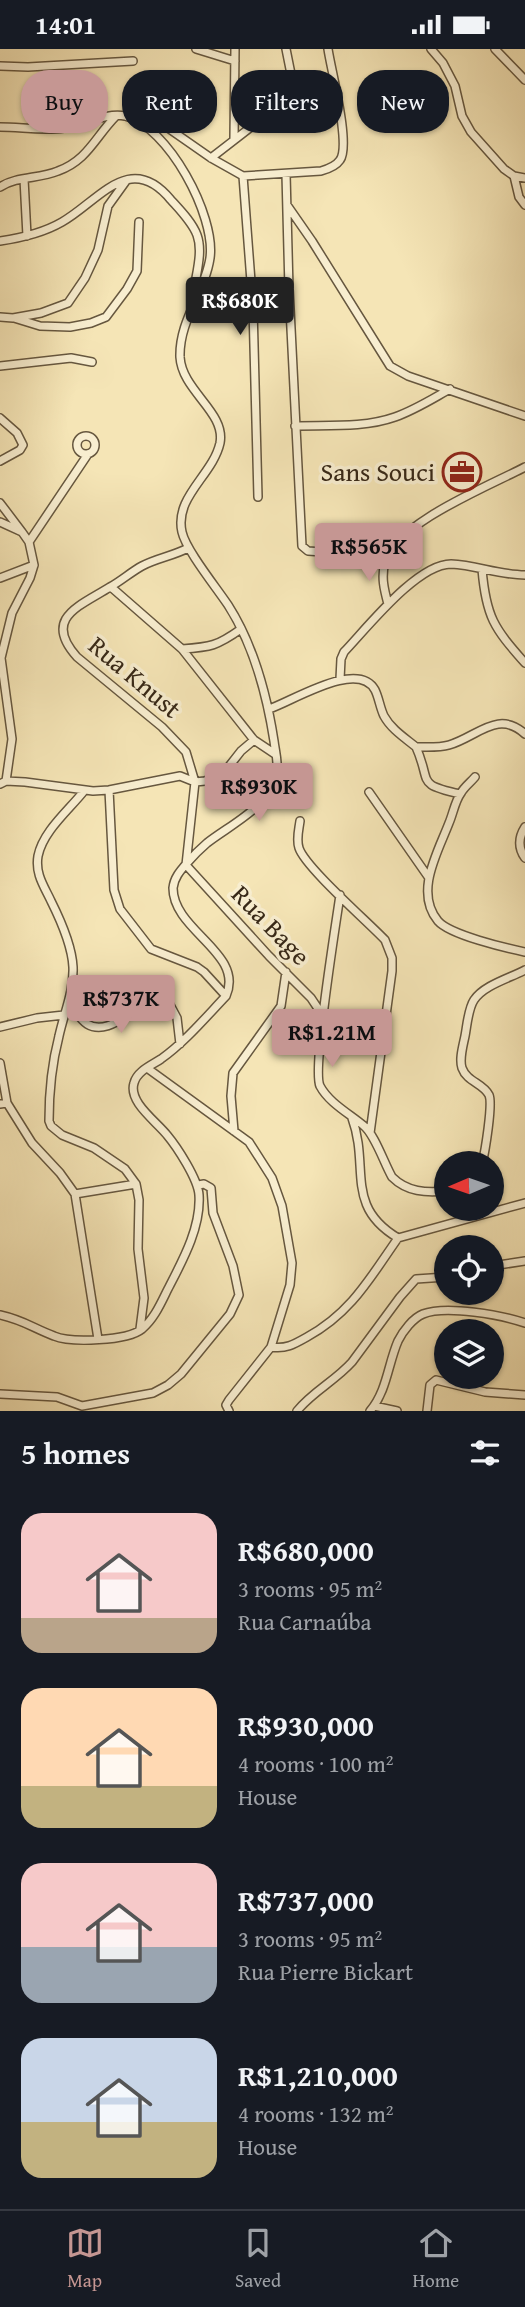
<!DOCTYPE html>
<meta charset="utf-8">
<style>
:root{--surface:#171b24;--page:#242831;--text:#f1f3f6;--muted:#9ea1a6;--line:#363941;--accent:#c59692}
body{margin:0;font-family:"Gentium Book Plus",serif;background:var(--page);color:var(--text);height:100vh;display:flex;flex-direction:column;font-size:26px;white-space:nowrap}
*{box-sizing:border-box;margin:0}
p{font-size:23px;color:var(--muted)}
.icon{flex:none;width:38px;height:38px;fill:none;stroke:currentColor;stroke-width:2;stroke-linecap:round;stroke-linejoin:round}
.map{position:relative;height:1362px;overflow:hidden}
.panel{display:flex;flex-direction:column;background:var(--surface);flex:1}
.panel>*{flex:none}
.banner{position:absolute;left:21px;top:21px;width:483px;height:63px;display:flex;gap:14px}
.needle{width:46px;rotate:268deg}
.fabs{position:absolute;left:434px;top:1102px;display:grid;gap:14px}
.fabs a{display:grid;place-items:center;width:70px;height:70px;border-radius:50%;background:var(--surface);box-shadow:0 2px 5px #0004;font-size:35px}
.price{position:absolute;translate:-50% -60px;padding:0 16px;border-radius:7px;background:var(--accent);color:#111;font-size:23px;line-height:46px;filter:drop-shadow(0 2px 4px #0008)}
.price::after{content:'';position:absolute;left:50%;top:42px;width:21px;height:16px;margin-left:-10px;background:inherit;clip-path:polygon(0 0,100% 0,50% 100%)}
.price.active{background:#222;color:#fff}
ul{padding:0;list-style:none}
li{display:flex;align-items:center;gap:21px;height:175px;padding:0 21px}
li span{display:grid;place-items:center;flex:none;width:196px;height:140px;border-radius:21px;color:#555}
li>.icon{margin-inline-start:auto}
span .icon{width:84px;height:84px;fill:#fffc;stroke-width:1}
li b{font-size:30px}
h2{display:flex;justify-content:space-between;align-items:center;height:84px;padding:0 21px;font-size:30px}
.tag{padding:0 24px;border-radius:28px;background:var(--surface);box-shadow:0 2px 5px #0004;font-size:24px;line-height:63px}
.tag.active{background:var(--accent);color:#111}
.status{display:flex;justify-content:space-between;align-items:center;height:49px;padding:0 35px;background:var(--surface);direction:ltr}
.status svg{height:19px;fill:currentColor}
.tabs{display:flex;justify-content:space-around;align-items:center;height:98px;border-top:2px solid var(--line);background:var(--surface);font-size:19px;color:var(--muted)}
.tabs a{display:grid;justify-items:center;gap:4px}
.tabs .active{color:var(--accent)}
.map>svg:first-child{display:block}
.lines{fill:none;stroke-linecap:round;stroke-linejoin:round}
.minor-casing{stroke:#66573f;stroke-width:10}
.minor{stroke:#f8eed0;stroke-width:7}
.labels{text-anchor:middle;stroke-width:7;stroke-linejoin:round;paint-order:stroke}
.poi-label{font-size:26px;fill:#372817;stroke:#f8eed0;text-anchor:end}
.street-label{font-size:26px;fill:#372817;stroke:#f8eed0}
</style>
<div class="status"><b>14:01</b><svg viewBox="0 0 49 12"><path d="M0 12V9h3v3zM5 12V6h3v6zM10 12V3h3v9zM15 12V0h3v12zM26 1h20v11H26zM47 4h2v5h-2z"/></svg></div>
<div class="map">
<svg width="525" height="1362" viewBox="0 0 525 1362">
<rect width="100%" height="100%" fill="#f5e5b6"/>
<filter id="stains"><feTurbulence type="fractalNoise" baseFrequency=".00286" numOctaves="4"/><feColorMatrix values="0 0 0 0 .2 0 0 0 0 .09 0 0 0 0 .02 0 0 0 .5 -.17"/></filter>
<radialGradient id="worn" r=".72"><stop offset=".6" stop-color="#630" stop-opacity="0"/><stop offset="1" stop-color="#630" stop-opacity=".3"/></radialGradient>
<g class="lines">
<defs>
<path id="minor" d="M 196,0 L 235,12
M 431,0 L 443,14 L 455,37 L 462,67 L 471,83 L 504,120 L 514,127 L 525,129
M 495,0 L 525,31
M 0,17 L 28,18 L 133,12
M 135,71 L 147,67 L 155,70 L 211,109 L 243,127 L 321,122 C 328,120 336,117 340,111 C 351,96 331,21 328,0
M 0,78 C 21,78 42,82 64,79 C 84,77 105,63 125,67 C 168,77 216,167 210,209 C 205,243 179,271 180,308 C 182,342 226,363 220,394 C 213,426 174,448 182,483 C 186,501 216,538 228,556 C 253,595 267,647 274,692 C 275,701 278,711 277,721 C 274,756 231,775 207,794 C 200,800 193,807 187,814 C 180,822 174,829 173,839 C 173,882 245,904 226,947 C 205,969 185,993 161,1010 C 152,1016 137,1022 134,1034 C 128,1053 156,1072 167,1086 C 177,1098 198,1130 199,1146 C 201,1177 184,1209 170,1236 C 162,1251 156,1268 142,1280 C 127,1292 71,1294 54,1287 C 33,1279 23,1271 0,1266
M 234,90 L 235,0
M 211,109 L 286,51 L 292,30 L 286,0
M 286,125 L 289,240 L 302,497 L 308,502 L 366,506 L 386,511
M 243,127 L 253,259 L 258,448
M 514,127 L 519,148 L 525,156
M 24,130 L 27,187
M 0,138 C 17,127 39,130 58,122 C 88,111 95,88 116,67
M 287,156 L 312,192 L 390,317 L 408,327 L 525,367
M 0,192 C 21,189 43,184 62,173 C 99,152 130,101 171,151 C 180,161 192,173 197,186 C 204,205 194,230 193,250
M 0,268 L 13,269 L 41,264 L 68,254 L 85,229 L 98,201 L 108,157 L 126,132
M 14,269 L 40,277 L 70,278 L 91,274 L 106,268 L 127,240 L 137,222 L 139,173
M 0,317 L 71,309 L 92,313
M 0,369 L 17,384 L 23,396 L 20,401 L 0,412
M 295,377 C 329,376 364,379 395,368 C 415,361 432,350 450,340
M77 396a9 9 0 1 1 18 0a9 9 0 1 1-18 0Z
M 0,454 L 22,483
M 0,473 L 22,483 L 29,493 L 34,516 L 30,529 L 12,564 L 1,609 L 12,690 L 6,732
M 29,493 L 88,405
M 482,520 C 486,568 494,579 525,614
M 0,529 L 34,516
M 111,538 L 182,600 L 254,691 L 275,705
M 388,555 C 384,540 381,528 385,513 C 396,474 489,437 525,418
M 182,600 C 211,598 217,597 241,580
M 340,630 L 341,610 L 344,603 C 367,579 417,515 451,515 C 476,516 499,526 525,526
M 269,660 C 293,652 358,610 375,641 C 379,649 380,659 384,667 C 391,680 405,689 416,698 C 426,698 439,699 449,696 C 477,688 498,660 525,685
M 416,698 C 432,734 415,735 460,745
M 475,728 C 471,733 464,738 461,744 C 455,752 453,765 449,774 C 438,803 414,843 438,872 C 450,886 506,899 525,903
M 0,735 L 6,732 L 25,733 L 93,742 L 109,741 L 180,727 L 195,733 L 205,732 L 223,725 L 241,702 L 254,691
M 109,741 L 114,841 L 120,860 L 151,900 L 197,918 L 204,923 L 226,947
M 84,742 C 69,761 43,782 38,807 C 35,825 44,837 51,852 C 61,872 72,897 73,918 C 74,942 64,964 59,987 C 52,1014 49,1043 49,1072 L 51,1077 L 62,1086 L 94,1099 L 125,1120 L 136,1135 L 139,1151 L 138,1200 L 144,1249 L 140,1280
M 369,743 L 429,829
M 300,772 C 299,780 296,790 299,799 C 305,818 368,873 385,891 L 392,909 L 392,922 L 370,1084
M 525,778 C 518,789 518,799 525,809
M 186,816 L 195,733 L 186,703 L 162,678 L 77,608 C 42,569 80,557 110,538 C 121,532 131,523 142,517 C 157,509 173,507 188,499
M 186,816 L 269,907 L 311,949 L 323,967
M 340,846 C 336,875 312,1020 320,1037 C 329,1054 350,1065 364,1077 C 375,1086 384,1114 392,1128 C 407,1143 426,1144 446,1142
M 69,954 C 74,961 80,970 87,975 C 113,991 142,944 169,954 L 177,969 L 180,995
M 0,978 L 37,969 L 64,966
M 0,1014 L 7,1054
M 147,1019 L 249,1093 L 272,1129 L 282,1157 L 292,1214 L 290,1236 L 271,1298 L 229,1351 L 226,1356 L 229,1362
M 0,1055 L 7,1054 L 32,1094 L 60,1124 L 75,1145 L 98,1290
M 352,1069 C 370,1118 344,1157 398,1189
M 234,1082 L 231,1047 L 233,1024 L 281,957 L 286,923
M 482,1115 C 485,1103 493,1055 489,1046 C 483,1034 467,1033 462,1019 C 459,1010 463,997 465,987 C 467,977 468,960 474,951 C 484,936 510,929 525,921
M 75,1145 L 136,1135
M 398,1189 L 525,1154
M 492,1217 L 525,1212
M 271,1298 C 286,1300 293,1296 307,1288 C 351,1264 370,1229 398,1189
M 0,1345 L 57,1348 L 82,1357 L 153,1344 L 168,1336 L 181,1325 L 230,1265 L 239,1246 L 233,1217 L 213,1164 L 211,1139 L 204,1135 L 198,1136
M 374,1357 L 397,1362
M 297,1362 C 312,1343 335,1332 352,1313 L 400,1248 L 416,1230 L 446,1228
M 370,1362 C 387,1342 388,1315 398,1292 C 403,1282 413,1269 423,1265 C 446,1256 502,1266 525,1274
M 427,1362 L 430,1336 L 436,1331 L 485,1343 L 525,1346"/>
</defs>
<use href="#minor" class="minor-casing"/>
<use href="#minor" class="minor"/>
</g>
<defs>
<symbol id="office-ring" viewBox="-11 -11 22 22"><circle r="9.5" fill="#f8eed0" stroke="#8f2418" stroke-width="1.5"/><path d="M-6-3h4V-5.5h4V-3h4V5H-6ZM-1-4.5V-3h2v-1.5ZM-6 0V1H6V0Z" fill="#8f2418"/></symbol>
</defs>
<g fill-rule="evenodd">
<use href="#office-ring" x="440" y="401" width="44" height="44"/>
</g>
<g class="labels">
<g class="poi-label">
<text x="435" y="432">Sans Souci</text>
</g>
<g class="street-label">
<text transform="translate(135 628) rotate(40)" y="9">Rua Knust</text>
<text transform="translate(271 876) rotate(46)" y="9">Rua Bage</text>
</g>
</g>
<rect width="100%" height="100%" filter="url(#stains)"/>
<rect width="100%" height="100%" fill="url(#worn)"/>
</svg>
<div class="fabs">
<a><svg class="needle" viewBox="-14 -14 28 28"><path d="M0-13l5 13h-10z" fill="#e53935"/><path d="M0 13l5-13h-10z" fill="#9ea1a6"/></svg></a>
<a><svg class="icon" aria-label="locate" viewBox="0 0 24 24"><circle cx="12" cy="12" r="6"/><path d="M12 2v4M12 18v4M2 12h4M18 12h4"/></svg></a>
<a><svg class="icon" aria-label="layers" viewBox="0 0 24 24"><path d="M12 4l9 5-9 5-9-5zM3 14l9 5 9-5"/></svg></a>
</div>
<b class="price active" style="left:240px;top:288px">R$680K</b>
<b class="price" style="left:369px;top:534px">R$565K</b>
<b class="price" style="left:259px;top:774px">R$930K</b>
<b class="price" style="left:121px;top:986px">R$737K</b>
<b class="price" style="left:332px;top:1020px">R$1.21M</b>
<div class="banner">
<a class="tag active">Buy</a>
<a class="tag">Rent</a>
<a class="tag">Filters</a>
<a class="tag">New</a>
</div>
</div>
<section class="panel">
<h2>5 homes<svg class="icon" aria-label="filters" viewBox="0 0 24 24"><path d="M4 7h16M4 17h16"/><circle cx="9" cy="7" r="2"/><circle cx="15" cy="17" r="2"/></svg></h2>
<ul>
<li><span style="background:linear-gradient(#f6c9c9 75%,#b9a48a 0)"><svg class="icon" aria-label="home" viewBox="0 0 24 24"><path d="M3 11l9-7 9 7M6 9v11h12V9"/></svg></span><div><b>R$680,000</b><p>3 rooms · 95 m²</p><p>Rua Carnaúba</p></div></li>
<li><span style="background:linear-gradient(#ffd9b3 70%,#c2b280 0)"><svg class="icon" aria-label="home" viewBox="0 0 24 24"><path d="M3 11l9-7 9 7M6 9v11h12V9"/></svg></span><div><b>R$930,000</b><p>4 rooms · 100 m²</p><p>House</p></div></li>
<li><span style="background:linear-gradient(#f6c9c9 60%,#9aa5b1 0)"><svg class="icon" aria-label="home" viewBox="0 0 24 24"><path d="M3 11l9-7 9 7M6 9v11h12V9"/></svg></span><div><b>R$737,000</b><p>3 rooms · 95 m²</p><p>Rua Pierre Bickart</p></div></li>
<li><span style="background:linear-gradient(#c9d6e8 60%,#c2b280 0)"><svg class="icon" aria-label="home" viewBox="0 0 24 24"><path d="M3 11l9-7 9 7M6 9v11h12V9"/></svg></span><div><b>R$1,210,000</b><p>4 rooms · 132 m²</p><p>House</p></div></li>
</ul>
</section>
<nav class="tabs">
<a class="active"><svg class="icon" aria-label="map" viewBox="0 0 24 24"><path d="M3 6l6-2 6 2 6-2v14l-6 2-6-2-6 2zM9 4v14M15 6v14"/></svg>Map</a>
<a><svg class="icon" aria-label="saved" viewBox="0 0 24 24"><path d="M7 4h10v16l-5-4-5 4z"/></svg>Saved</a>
<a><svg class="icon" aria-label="home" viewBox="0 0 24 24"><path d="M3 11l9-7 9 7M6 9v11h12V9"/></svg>Home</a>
</nav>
